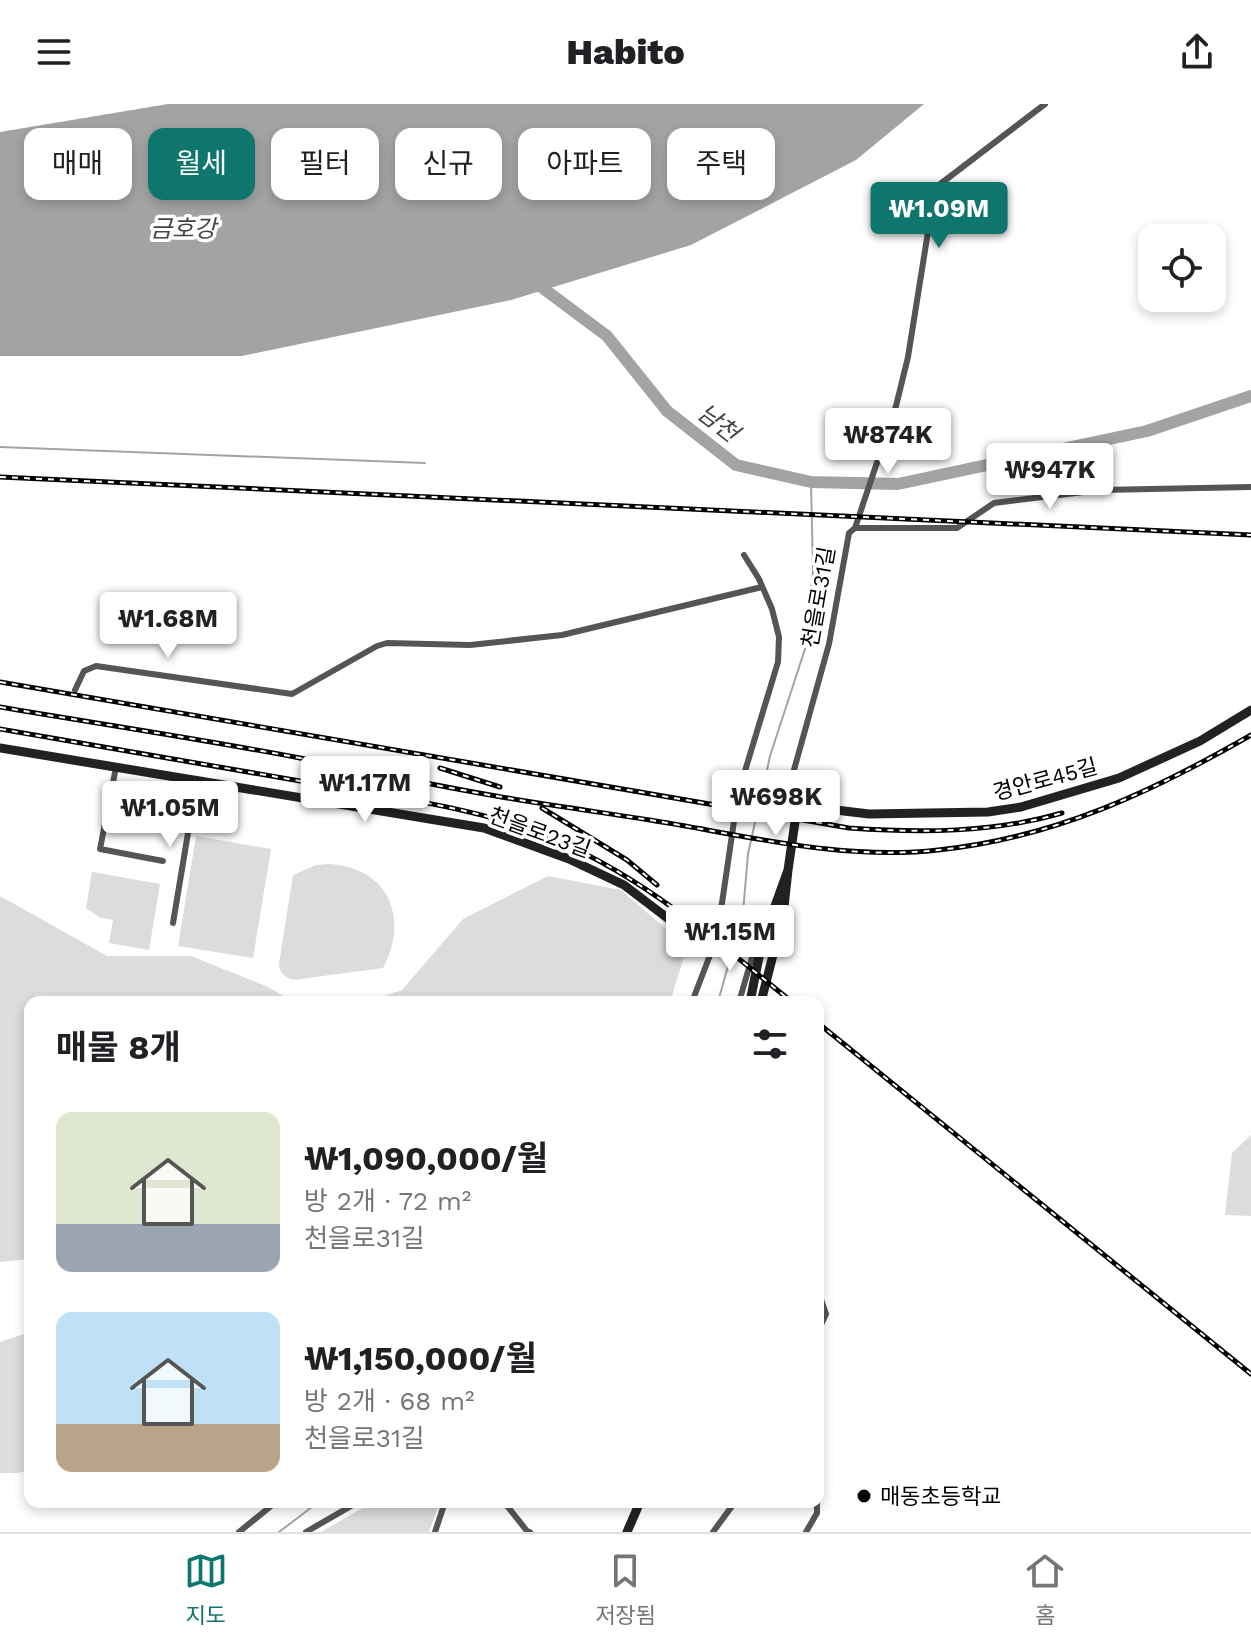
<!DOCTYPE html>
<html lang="ko">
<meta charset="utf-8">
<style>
:root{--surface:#fff;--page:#f2f2f2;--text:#202124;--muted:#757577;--line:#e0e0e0;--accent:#0f766e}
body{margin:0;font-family:"Work Sans","Noto Sans KR",sans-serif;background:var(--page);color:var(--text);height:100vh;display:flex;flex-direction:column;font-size:30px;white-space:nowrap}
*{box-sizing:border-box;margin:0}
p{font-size:26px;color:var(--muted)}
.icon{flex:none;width:44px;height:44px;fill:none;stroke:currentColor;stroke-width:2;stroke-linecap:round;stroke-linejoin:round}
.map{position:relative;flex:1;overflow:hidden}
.panel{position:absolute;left:24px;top:892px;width:800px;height:512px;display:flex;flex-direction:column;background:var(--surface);border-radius:16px;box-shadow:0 4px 12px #0003}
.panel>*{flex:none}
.top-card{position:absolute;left:24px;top:24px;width:800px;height:72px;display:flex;gap:16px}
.fabs{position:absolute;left:1138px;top:120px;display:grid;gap:16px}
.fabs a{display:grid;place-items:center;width:88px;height:88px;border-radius:16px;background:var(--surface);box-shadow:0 4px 12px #0003;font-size:40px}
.price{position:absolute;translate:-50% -68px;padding:0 18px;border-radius:8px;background:#fff;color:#222;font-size:26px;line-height:52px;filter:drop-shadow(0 2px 4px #0008)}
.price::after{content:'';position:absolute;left:50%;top:48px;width:24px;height:18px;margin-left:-12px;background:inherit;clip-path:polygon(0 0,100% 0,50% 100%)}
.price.on{background:var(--accent);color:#fff}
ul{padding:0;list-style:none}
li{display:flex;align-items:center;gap:24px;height:200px;padding:0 32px}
li span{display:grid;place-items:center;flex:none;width:224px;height:160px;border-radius:16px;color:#555}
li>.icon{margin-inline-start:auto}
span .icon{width:96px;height:96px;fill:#fffc;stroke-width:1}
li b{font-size:34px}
h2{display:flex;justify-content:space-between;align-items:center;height:96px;padding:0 32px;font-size:34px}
.tag{padding:0 28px;border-radius:16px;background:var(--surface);box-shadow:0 4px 12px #0003;font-size:28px;line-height:72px}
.tag.on{background:var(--accent);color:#fff}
header{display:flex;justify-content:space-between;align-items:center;height:104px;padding:0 32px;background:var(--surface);font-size:36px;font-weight:800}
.tab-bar{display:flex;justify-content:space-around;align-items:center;height:112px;border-top:2px solid var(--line);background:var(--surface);font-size:22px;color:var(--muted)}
.tab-bar a{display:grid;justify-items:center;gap:4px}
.tab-bar .on{color:var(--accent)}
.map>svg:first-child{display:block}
.green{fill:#dcdcdc}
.water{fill:#a3a3a3}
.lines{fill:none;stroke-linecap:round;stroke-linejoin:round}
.stream{stroke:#a3a3a3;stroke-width:2}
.river{stroke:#a3a3a3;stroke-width:12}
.street{stroke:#555;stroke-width:6}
.secondary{stroke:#222;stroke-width:9}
.rail-casing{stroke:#000;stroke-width:5}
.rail{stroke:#fff;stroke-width:2;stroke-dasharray:6;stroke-linecap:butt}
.poi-dot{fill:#000;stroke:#fff;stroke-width:3}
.labels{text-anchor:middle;stroke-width:7;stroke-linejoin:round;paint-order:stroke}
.street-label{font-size:22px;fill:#000;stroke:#fff}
.poi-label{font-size:22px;fill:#000;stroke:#fff;text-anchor:start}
.water-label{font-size:24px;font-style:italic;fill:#444;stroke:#fff}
</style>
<header><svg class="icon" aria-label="menu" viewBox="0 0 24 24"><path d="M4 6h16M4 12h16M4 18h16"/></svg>Habito<svg class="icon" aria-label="share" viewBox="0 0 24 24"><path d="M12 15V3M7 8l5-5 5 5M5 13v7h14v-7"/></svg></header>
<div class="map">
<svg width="1251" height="1428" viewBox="0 0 1251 1428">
<rect width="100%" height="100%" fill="#fff"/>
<path class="green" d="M 196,732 L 271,745 L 253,854 L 178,842 Z
M 329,760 C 388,763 410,814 383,864 L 293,876 C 284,873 279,868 279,860 L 293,771 L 316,761 Z
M 92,768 L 160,780 L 149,846 L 109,839 L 113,816 L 99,813 L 86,804 Z
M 548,772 L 621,786 L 687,843 L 670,898 L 367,898 L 402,886 L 463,815 Z
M 0,792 L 107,852 L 191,852 L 266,882 L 294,898 L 30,898 L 30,1155 L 0,1158 Z
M 1251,1031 L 1251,1112 L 1225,1111 L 1232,1049 Z
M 30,1228 L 30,1365 L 19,1369 L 0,1369 L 0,1238 Z
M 373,1398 L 440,1398 L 429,1428 L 321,1428 Z"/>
<path class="water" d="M 168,0 L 924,0 L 856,56 L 691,141 L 511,196 L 242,252 L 0,252 L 0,28 Z"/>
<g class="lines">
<path class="stream" d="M 0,343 L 425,359
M 762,690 L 770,652 L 805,545 L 813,467 L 811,378
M 718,898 L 743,808 L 748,750 L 760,696
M 279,1428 L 312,1403 L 324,1398"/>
<path class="river" d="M 532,176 L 607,232 L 667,307 L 736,361 L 811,378 L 898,380 L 1147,327 L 1251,292"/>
<path class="street" d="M 855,424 L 957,424 L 994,399 L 1100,386 L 1251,383
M 75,586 L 84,567 L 96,562 L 292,590 L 377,542 L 387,539 L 470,541 L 562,531 L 762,483
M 116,663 L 100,745 L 163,757
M 794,701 L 790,691 L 792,673 L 829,540 L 849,429 L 855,424 L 896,302 L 908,253 L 935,84 L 1045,0
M 173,819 L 197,675
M 692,898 L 717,833 L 738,690 L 778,558 L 779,533 L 772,505 L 759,475 L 744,451
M 739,898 L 753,850
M 818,1187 L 826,1210 L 818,1227
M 504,1398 L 527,1427 L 530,1428
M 239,1428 L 276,1398
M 306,1428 L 358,1398
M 435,1428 L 445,1398
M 713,1428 L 735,1398
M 806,1428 L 817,1409 L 817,1398"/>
<path class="secondary" d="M 0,644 L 484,724 L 569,755 L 624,781 L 712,848
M 738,690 L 794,701 L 869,710 L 988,708 L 1021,703 L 1119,674 L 1200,637 L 1251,606
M 788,766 L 796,711 L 794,701
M 750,898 L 762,838 L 788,766 L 783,812 L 761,898
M 627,1428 L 640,1398"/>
<defs>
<path id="rail" d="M 0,373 L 1251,431
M 0,578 L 849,724 C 920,729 993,729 1062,709
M 0,603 C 100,620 200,635 300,654 C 365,666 430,681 496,692 C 547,701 599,708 650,716 C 744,731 842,757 938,746 C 1054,734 1152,688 1251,631
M 0,625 C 108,644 215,662 323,681 C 396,694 472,703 541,730 C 637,767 713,834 792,898
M 440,664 L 500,683
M 542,704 L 627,756 L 657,781
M 818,919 L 1251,1270"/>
</defs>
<use href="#rail" class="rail-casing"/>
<use href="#rail" class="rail"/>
</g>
<circle class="poi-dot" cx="864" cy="1392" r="8"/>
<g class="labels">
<g class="street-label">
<text transform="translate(818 493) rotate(-80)" y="8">천을로31길</text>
<text transform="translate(1045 675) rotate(-15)" y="8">경안로45길</text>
<text transform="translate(540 728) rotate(20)" y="8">천을로23길</text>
</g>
<g class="poi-label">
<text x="880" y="1400">매동초등학교</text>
</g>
<g class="water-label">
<text x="183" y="133">금호강</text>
<text transform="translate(718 319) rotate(38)" y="8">남천</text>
</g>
</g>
</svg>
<div class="fabs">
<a><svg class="icon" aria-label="locate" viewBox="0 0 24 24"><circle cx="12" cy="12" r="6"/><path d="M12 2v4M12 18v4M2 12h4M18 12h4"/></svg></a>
</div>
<b class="price on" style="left:939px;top:146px">₩1.09M</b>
<b class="price" style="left:888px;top:372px">₩874K</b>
<b class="price" style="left:1050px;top:407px">₩947K</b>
<b class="price" style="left:168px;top:556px">₩1.68M</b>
<b class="price" style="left:365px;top:720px">₩1.17M</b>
<b class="price" style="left:776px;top:734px">₩698K</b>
<b class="price" style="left:170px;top:745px">₩1.05M</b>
<b class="price" style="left:730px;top:869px">₩1.15M</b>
<div class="top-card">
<a class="tag">매매</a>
<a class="tag on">월세</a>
<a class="tag">필터</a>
<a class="tag">신규</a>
<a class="tag">아파트</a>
<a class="tag">주택</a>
</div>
<section class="panel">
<h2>매물 8개<svg class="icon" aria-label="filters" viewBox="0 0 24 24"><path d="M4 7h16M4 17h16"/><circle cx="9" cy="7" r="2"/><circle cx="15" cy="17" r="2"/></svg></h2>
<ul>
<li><span style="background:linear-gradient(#dfe7d0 70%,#9aa5b1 0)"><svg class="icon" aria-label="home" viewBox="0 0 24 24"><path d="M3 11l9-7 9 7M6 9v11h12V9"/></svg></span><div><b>₩1,090,000/월</b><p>방 2개 · 72 m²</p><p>천을로31길</p></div></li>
<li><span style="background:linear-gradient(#bfe0f5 70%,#b9a48a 0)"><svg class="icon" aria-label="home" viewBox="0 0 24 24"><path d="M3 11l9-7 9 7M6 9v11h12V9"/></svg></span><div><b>₩1,150,000/월</b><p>방 2개 · 68 m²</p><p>천을로31길</p></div></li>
</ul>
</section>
</div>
<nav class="tab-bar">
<a class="on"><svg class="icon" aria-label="map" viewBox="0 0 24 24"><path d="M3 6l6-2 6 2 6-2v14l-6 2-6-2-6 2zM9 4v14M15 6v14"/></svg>지도</a>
<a><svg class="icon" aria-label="saved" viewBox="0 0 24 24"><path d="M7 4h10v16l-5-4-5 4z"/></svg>저장됨</a>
<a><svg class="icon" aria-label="home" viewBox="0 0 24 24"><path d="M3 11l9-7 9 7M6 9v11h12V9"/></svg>홈</a>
</nav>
